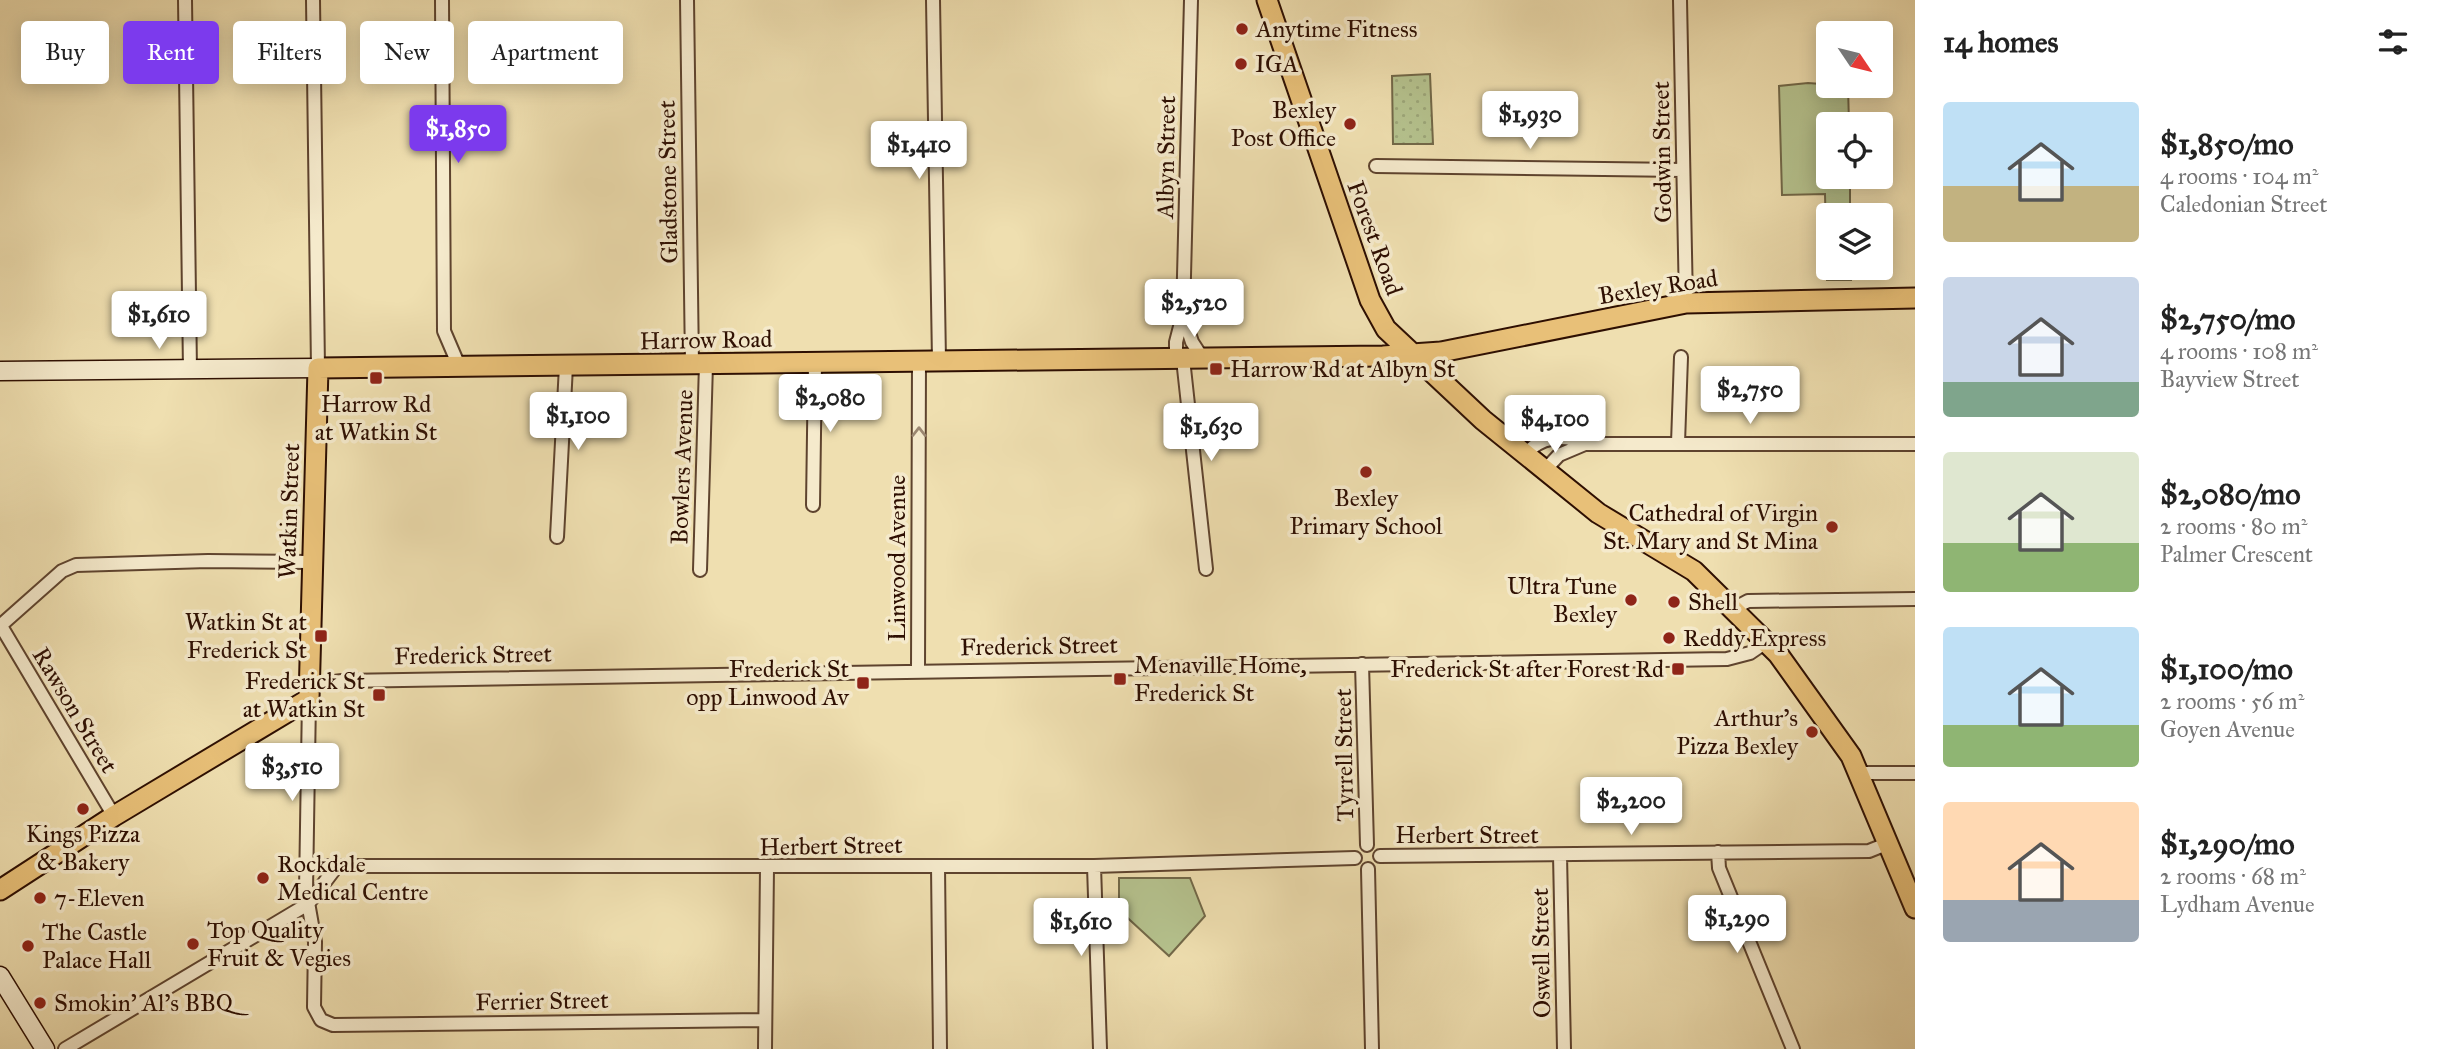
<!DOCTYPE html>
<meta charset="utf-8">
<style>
:root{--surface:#fff;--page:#f6f6f6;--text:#222;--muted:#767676;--accent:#7c3aed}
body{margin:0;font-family:"IM FELL Great Primer",serif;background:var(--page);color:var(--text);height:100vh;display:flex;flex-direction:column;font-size:26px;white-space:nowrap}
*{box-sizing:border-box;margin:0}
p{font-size:23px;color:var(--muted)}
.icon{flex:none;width:38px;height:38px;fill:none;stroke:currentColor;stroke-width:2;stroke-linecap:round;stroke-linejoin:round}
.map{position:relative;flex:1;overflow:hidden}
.drawer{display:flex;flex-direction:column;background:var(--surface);width:525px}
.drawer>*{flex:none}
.top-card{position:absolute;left:21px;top:21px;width:665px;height:63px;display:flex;gap:14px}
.needle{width:46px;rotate:125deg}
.fabs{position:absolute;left:1816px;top:21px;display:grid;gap:14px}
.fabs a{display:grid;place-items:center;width:77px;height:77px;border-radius:7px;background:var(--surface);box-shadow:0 4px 18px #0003;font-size:35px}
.price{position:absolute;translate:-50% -60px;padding:0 16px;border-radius:7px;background:#fff;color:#222;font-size:23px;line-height:46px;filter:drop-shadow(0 2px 4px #0008)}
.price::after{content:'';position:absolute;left:50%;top:42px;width:21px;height:16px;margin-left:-10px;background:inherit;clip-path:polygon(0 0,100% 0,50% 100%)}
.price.on{background:var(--accent);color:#fff}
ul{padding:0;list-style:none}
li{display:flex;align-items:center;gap:21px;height:175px;padding:0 28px}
li span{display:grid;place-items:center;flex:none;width:196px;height:140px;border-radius:7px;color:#555}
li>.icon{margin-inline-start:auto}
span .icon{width:84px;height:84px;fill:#fffc;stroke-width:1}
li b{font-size:30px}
h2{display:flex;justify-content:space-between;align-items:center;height:84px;padding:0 28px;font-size:30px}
.pill{padding:0 24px;border-radius:7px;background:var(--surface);box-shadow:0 4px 18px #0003;font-size:24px;line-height:63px}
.pill.on{background:var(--accent);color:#fff}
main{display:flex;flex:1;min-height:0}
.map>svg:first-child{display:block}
.grass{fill:url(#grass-dots);stroke:#726848;stroke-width:2}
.green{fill:#b5c28e;stroke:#726848;stroke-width:2}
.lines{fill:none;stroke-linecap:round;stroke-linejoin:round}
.street-casing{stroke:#5e432e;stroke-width:16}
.secondary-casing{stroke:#2e0f02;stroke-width:21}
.primary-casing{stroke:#2e0f02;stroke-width:23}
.street{stroke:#f5eacc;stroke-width:12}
.secondary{stroke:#f5eacc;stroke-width:18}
.primary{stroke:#e8c078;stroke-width:19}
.oneway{stroke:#9b8771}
.poi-dot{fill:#8f2418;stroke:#f5eacc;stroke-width:2.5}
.labels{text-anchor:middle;stroke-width:7;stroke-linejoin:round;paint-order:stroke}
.poi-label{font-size:24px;fill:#2e0f02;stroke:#f5eacc;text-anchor:start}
.street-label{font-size:24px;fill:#2e0f02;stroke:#f5eacc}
</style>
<main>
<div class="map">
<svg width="1915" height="1049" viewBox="0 0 1915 1049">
<defs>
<pattern id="grass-dots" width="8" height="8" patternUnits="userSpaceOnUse" patternTransform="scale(1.75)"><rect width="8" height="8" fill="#b5c28e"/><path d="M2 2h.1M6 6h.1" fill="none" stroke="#9ca679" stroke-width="1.8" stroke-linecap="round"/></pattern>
</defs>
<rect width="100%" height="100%" fill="#efdfb0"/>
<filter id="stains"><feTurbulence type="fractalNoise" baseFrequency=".00286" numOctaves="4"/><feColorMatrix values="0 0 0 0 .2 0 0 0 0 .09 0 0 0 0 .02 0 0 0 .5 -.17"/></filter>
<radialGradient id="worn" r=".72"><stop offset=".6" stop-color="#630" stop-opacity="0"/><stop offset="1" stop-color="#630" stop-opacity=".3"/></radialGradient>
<path class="grass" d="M 1430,74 L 1433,144 L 1393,144 L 1392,76 Z"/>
<path class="green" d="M 1808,83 L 1848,86 L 1849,124 L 1829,124 L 1829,177 L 1850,177 L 1850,215 L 1829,215 L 1829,268 L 1851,268 L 1851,280 L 1827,280 L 1825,194 L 1782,195 L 1779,86 Z
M 1119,878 L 1190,878 L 1205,916 L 1169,956 L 1119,910 Z"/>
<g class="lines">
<defs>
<path id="street" d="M 185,0 L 190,370
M 313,0 L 318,368
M 442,0 L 444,331 L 459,366
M 687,0 L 692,364
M 933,0 L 939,360
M 1680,0 L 1686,303
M 1376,166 L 1683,170
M 1183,315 L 1192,342 L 1203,359
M 1176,359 L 1176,342 L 1183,315 L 1191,0
M 1183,359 L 1206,569
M 1678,443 L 1681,357
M 1524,455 C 1540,437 1563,433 1585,444
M 1544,471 L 1559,455 L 1585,444 L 1915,444
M 813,505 L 815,363
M 557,537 L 566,366
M 700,570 L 706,364
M 1733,609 L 1748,601 L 1915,599
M 0,626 L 62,571 L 76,565 L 208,561 L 311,562
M 1,626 L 114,816
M 1362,664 L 1367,845
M 918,672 L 919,361
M 309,685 L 342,681 L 1727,659 L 1750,653 L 1766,642
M 309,699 L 306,891 L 315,942 L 314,1007 L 321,1020 L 333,1025 L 765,1020
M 1859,773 L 1915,773
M 1718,852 L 1719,868 L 1793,1049
M 1560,855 L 1564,1049
M 1380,856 L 1869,851 L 1889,843
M 307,866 L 1094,866 L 1355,858
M 938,866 L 940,1049
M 1094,866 L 1100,1049
M 1368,869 L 1372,1049
M 65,1049 L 308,904 L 337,866
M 765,1049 L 767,868"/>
<path id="secondary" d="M 0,371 L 318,368
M 0,976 L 45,1049"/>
<path id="primary" d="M 1267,0 L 1370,300 L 1386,329 L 1483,420 L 1598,513 L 1694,571 L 1778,654 L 1851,756 L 1915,908
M 0,890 L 114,816 L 309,699 L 318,368 L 1383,356 L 1441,352 L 1686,303 L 1915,298"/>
</defs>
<use href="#street" class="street-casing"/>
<use href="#secondary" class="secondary-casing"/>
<use href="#primary" class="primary-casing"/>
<use href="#street" class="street"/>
<use href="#secondary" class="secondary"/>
<use href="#primary" class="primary"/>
</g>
<defs><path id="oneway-chevron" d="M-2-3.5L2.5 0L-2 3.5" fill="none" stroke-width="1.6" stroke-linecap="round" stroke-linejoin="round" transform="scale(1.75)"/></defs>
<use class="oneway" href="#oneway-chevron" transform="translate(919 432) rotate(-90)"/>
<g class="poi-dot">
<circle cx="1242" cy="29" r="7"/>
<circle cx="1241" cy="64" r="7"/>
<circle cx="1350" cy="124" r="7"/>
<rect x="1209" y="362" width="14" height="14" rx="3.5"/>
<rect x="369" y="371" width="14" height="14" rx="3.5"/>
<circle cx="1366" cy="472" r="7"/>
<circle cx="1832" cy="527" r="7"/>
<circle cx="1631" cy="600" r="7"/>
<circle cx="1674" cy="602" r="7"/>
<rect x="314" y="629" width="14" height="14" rx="3.5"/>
<circle cx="1669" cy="638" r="7"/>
<rect x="1671" y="662" width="14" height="14" rx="3.5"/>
<rect x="1113" y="672" width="14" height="14" rx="3.5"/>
<rect x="856" y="676" width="14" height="14" rx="3.5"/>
<rect x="372" y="688" width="14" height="14" rx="3.5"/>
<circle cx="1812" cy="732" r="7"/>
<circle cx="83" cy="809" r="7"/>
<circle cx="263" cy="878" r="7"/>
<circle cx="40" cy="898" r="7"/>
<circle cx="193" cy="944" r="7"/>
<circle cx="28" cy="946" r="7"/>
<circle cx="40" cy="1003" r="7"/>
</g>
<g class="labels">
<g class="poi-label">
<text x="1256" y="37">Anytime Fitness</text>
<text x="1255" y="72">IGA</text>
<text x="1336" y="118" text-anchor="end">Bexley<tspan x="1336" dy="28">Post Office</tspan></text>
<text x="1230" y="377">Harrow Rd at Albyn St</text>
<text x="376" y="412" text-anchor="middle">Harrow Rd<tspan x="376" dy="28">at Watkin St</tspan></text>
<text x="1366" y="506" text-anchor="middle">Bexley<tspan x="1366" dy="28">Primary School</tspan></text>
<text x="1818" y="521" text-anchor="end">Cathedral of Virgin<tspan x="1818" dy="28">St. Mary and St Mina</tspan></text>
<text x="1617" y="594" text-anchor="end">Ultra Tune<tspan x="1617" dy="28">Bexley</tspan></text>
<text x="1688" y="610">Shell</text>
<text x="307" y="630" text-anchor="end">Watkin St at<tspan x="307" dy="28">Frederick St</tspan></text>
<text x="1683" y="646">Reddy Express</text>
<text x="1134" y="673">Menaville Home,<tspan x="1134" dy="28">Frederick St</tspan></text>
<text x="849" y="677" text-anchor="end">Frederick St<tspan x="849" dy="28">opp Linwood Av</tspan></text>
<text x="1664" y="677" text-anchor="end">Frederick St after Forest Rd</text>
<text x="365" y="689" text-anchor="end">Frederick St<tspan x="365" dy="28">at Watkin St</tspan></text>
<text x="1798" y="726" text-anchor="end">Arthur's<tspan x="1798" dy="28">Pizza Bexley</tspan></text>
<text x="83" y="842" text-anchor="middle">Kings Pizza<tspan x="83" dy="28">&amp; Bakery</tspan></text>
<text x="277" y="872">Rockdale<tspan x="277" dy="28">Medical Centre</tspan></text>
<text x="54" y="906">7-Eleven</text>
<text x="207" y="938">Top Quality<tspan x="207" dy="28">Fruit &amp; Vegies</tspan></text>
<text x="42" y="940">The Castle<tspan x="42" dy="28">Palace Hall</tspan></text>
<text x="54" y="1011">Smokin' Al's BBQ</text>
</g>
<g class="street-label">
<text transform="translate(1662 152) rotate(-91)" y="8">Godwin Street</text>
<text transform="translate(1166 157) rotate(-89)" y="8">Albyn Street</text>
<text transform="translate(668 182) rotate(-91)" y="8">Gladstone Street</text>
<text transform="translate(1375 238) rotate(70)" y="8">Forest Road</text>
<text transform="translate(1658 287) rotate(-9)" y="8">Bexley Road</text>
<text transform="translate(706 340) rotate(-1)" y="8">Harrow Road</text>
<text transform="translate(682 467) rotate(-88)" y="8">Bowlers Avenue</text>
<text transform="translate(289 511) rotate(-88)" y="8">Watkin Street</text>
<text transform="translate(897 558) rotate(-90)" y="8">Linwood Avenue</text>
<text transform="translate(1039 646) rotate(-1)" y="8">Frederick Street</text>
<text transform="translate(473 655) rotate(-1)" y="8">Frederick Street</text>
<text transform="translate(75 710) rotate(59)" y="8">Rawson Street</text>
<text transform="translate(1344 755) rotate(-91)" y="8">Tyrrell Street</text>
<text x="1467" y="843">Herbert Street</text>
<text transform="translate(831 846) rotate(-1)" y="8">Herbert Street</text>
<text transform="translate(1541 953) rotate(-91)" y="8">Oswell Street</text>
<text transform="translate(542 1001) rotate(-1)" y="8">Ferrier Street</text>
</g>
</g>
<rect width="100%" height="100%" filter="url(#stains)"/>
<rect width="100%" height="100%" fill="url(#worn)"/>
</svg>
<div class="fabs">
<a><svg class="needle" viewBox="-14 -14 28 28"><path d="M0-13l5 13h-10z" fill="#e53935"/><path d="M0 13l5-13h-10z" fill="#767676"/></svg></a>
<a><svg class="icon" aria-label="locate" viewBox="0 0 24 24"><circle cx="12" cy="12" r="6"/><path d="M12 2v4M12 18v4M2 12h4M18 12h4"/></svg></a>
<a><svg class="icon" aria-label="layers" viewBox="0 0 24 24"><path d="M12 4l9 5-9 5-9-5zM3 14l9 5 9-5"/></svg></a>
</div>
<b class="price" style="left:1530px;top:151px">$1,930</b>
<b class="price on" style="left:458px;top:165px">$1,850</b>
<b class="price" style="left:919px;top:181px">$1,410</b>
<b class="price" style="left:1194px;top:339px">$2,520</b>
<b class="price" style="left:159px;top:351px">$1,610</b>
<b class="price" style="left:1750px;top:426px">$2,750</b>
<b class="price" style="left:830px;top:434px">$2,080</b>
<b class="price" style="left:578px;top:452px">$1,100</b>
<b class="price" style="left:1555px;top:455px">$4,100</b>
<b class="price" style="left:1211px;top:463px">$1,630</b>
<b class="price" style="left:292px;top:803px">$3,510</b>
<b class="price" style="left:1631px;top:837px">$2,200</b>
<b class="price" style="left:1737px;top:955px">$1,290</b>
<b class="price" style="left:1081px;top:958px">$1,610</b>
<div class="top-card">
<a class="pill">Buy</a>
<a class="pill on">Rent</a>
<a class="pill">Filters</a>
<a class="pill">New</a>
<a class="pill">Apartment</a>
</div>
</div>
<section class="drawer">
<h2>14 homes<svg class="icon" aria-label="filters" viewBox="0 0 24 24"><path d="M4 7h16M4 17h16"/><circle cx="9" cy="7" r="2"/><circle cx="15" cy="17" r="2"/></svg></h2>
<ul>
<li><span style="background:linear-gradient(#bfe0f5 60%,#c2b280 0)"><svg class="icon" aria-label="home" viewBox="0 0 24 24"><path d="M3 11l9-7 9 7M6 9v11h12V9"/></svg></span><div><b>$1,850/mo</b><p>4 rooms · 104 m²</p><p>Caledonian Street</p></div></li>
<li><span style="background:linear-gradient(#c9d6e8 75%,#7fa58c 0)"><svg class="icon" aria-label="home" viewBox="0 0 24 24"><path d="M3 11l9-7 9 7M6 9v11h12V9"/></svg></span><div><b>$2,750/mo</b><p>4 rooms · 108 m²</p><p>Bayview Street</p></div></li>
<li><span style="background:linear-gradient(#dfe7d0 65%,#8fb573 0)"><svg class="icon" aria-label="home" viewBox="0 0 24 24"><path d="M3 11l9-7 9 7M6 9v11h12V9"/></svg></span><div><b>$2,080/mo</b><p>2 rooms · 80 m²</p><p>Palmer Crescent</p></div></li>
<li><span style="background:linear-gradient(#bfe0f5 70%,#8fb573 0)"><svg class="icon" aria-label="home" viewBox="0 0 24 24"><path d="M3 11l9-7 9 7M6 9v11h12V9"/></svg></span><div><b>$1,100/mo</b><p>2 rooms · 56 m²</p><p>Goyen Avenue</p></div></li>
<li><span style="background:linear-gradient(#ffd9b3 70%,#9aa5b1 0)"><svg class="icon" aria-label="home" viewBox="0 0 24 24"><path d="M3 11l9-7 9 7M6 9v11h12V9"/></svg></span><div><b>$1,290/mo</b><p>2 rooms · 68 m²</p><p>Lydham Avenue</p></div></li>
</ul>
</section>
</main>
